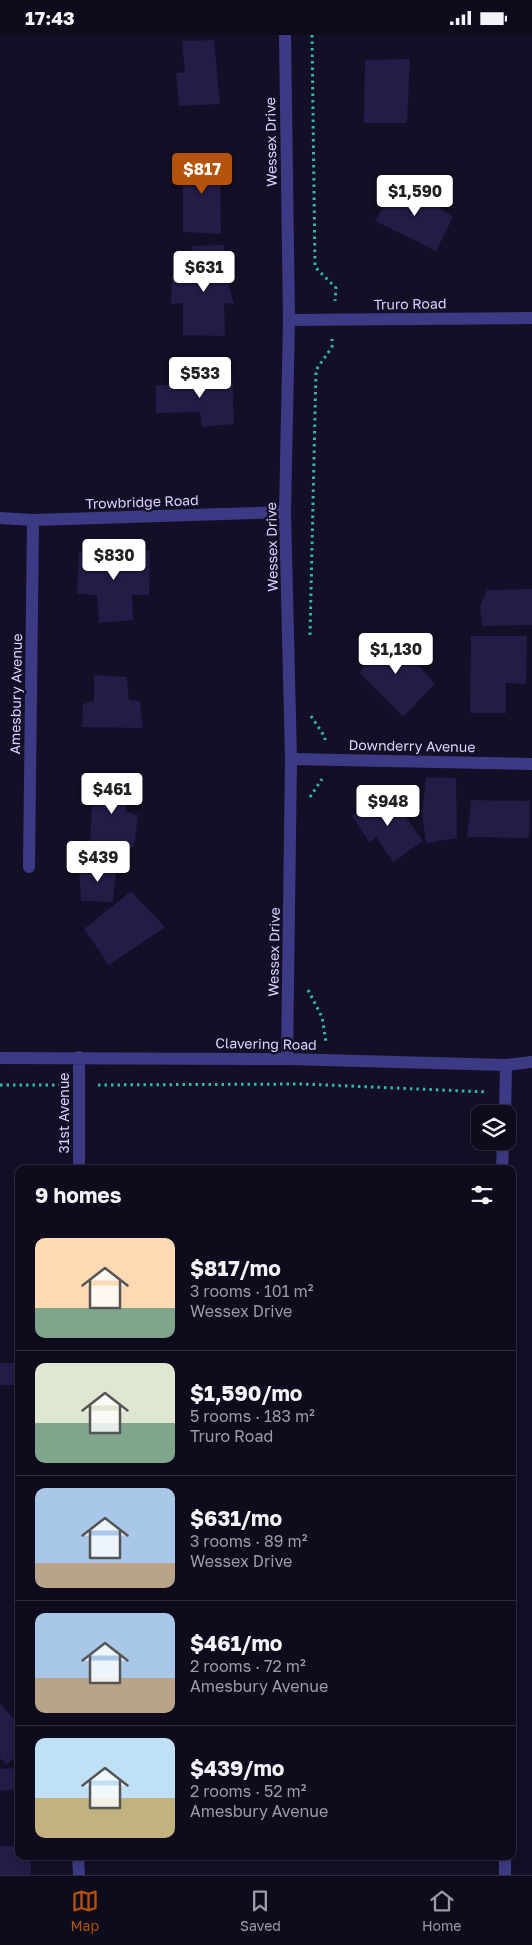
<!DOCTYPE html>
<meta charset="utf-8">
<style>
:root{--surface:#0e0b1c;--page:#1c1929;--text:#f1f3f6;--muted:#9b9ba3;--line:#2e2b3b;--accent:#b45309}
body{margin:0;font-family:"Golos Text",sans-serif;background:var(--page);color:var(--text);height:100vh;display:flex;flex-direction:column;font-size:19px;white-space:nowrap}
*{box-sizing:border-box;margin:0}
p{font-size:16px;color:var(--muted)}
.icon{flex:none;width:28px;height:28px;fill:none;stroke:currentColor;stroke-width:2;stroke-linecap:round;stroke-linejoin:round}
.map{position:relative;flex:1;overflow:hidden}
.side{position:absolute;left:15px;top:1130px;width:501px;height:695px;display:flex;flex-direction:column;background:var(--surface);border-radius:10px;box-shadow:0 2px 8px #0003,0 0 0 1px var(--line)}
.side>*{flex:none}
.tools{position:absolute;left:471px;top:1070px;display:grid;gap:10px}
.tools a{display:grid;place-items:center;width:45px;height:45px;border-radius:10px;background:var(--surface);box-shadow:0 2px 8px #0003,0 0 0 1px var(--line);font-size:25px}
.price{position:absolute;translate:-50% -42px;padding:0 11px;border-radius:5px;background:#fff;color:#222;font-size:16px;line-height:32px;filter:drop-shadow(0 1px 2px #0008)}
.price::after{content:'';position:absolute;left:50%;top:30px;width:15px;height:11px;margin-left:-8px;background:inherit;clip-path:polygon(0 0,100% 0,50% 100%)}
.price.on{background:var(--accent);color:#fff}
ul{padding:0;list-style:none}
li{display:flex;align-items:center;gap:15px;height:125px;padding:0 20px}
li+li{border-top:1px solid var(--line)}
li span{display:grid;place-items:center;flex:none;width:140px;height:100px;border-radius:10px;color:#555}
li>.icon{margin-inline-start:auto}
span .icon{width:60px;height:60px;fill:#fffc;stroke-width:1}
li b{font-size:21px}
h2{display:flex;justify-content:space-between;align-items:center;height:60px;padding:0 20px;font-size:21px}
.status{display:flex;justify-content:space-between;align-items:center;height:35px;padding:0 25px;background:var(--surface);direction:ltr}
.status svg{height:14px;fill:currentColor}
.dock{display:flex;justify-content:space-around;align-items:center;height:70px;border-top:1px solid var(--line);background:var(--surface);font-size:14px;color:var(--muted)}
.dock a{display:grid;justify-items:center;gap:2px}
.dock .on{color:var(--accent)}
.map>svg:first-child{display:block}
.building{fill:#241b47}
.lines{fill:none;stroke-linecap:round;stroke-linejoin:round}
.path{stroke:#2fb8b0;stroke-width:3;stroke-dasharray:2.5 4;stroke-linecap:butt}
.minor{stroke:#3d3a85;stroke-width:12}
.labels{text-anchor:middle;stroke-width:5;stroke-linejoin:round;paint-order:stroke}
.street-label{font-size:14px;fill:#d9d4ff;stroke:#130f26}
</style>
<div class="status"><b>17:43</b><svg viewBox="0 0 49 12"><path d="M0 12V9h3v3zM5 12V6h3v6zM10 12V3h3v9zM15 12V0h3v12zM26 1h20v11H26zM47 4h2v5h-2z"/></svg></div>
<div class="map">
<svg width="532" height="1840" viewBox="0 0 532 1840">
<rect width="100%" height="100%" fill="#130f26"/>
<path class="building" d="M 214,5 L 220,69 L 179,71 L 176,38 L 185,37 L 182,6 Z
M 410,24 L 407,88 L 364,88 L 365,25 Z
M 183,122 L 220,123 L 221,199 L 183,197 Z
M 399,146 L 453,182 L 436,216 L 375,186 Z
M 224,210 L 225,236 L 234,269 L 224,268 L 225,301 L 183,300 L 183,268 L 171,269 L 172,241 L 196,239 L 192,211 Z
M 232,338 L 234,389 L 202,392 L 200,377 L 156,378 L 156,350 L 202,350 L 201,339 Z
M 150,516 L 149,560 L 132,560 L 133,585 L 99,588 L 97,560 L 77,559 L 79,517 Z
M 532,554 L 532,590 L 482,591 L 480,571 L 487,555 Z
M 392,600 L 435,649 L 403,682 L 360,638 L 370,622 L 375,608 Z
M 471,601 L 527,601 L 526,649 L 506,648 L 506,678 L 470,678 Z
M 94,640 L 127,642 L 129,665 L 140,666 L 143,693 L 82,692 L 83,669 L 94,666 Z
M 127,742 L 126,777 L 138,780 L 134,812 L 90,813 L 93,743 Z
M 426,742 L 456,743 L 457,803 L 426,808 L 422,780 Z
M 388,757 L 423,806 L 393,827 L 376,802 L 370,808 L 352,781 Z
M 471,765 L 530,766 L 529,803 L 467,802 Z
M 117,829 L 113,867 L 81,866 L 79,832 Z
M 131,856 L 165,892 L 109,930 L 84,894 Z
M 0,1328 L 19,1328 L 19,1350 L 0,1350 Z
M 0,1668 L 19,1690 L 19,1719 L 6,1730 L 0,1723 Z
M 19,1733 L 19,1754 L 0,1756 L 0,1734 Z
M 0,1811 L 19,1811 L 19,1821 L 31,1821 L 31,1840 L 0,1840 Z"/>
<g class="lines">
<path class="path" d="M 312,0 L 315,232 L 336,253 L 335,266
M 310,600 L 316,335 L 332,312 L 332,304
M 311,681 L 325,702 L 325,705
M 310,762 L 322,744
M 308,955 L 322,982 L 326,1007
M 0,1050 L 59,1050
M 98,1050 L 303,1049 L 487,1057"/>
<path class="minor" d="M 285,0 L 289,285 L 285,477 L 291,724 L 287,1024
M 289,285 L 532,283
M 0,483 L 33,485 L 285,477
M 291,724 L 532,729
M 29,832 L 33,485
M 0,1023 L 287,1024 L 506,1030 L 532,1027
M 505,1079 L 506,1030
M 79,1134 L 79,1022
M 502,1134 L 503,1106
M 78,1821 L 79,1840
M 505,1821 L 505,1840"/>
</g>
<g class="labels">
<g class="street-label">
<text transform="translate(271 107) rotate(-91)" y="5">Wessex Drive</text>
<text transform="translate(410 269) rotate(-1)" y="5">Truro Road</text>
<text transform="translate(142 467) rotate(-2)" y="5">Trowbridge Road</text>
<text transform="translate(272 512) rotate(-91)" y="5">Wessex Drive</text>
<text transform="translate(16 659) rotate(-89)" y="5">Amesbury Avenue</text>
<text transform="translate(412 711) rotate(1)" y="5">Downderry Avenue</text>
<text transform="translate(274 917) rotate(-89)" y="5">Wessex Drive</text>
<text transform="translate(266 1009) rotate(1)" y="5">Clavering Road</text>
<text transform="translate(64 1078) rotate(-90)" y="5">31st Avenue</text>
</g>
</g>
</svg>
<div class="tools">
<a><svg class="icon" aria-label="layers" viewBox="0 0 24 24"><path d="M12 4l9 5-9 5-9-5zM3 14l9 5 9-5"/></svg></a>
</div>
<b class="price on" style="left:202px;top:160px">$817</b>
<b class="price" style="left:415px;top:182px">$1,590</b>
<b class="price" style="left:204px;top:258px">$631</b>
<b class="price" style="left:200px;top:364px">$533</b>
<b class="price" style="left:114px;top:546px">$830</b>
<b class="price" style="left:396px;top:640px">$1,130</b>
<b class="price" style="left:112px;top:780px">$461</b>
<b class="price" style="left:388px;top:792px">$948</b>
<b class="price" style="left:98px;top:848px">$439</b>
<section class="side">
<h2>9 homes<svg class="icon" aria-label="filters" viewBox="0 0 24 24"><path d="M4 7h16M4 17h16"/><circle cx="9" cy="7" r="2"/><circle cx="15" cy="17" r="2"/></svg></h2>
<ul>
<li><span style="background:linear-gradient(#ffd9b3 70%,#7fa58c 0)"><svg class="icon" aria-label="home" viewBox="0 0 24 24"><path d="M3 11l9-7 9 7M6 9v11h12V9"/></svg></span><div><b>$817/mo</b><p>3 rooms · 101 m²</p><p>Wessex Drive</p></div></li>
<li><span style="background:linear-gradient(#dfe7d0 60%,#7fa58c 0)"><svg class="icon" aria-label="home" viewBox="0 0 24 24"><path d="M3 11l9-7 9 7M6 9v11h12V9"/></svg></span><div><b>$1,590/mo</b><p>5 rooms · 183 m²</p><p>Truro Road</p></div></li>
<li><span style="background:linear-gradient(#a9c7e8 75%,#b9a48a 0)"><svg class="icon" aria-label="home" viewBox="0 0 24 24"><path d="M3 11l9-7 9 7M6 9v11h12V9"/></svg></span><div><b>$631/mo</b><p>3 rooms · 89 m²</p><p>Wessex Drive</p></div></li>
<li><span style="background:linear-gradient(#a9c7e8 65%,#b9a48a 0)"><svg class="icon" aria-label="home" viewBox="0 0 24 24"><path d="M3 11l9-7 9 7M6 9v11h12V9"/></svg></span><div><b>$461/mo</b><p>2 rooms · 72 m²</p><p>Amesbury Avenue</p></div></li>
<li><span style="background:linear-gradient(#bfe0f5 60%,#c2b280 0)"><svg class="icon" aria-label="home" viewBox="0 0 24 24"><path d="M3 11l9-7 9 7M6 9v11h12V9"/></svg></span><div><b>$439/mo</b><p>2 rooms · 52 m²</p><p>Amesbury Avenue</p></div></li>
</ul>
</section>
</div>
<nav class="dock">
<a class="on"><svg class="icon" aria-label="map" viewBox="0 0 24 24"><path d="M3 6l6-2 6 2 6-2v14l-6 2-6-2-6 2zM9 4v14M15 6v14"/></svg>Map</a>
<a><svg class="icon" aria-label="saved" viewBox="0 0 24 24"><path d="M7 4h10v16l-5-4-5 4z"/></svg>Saved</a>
<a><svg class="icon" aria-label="home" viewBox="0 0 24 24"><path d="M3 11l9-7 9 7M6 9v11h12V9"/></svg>Home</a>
</nav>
